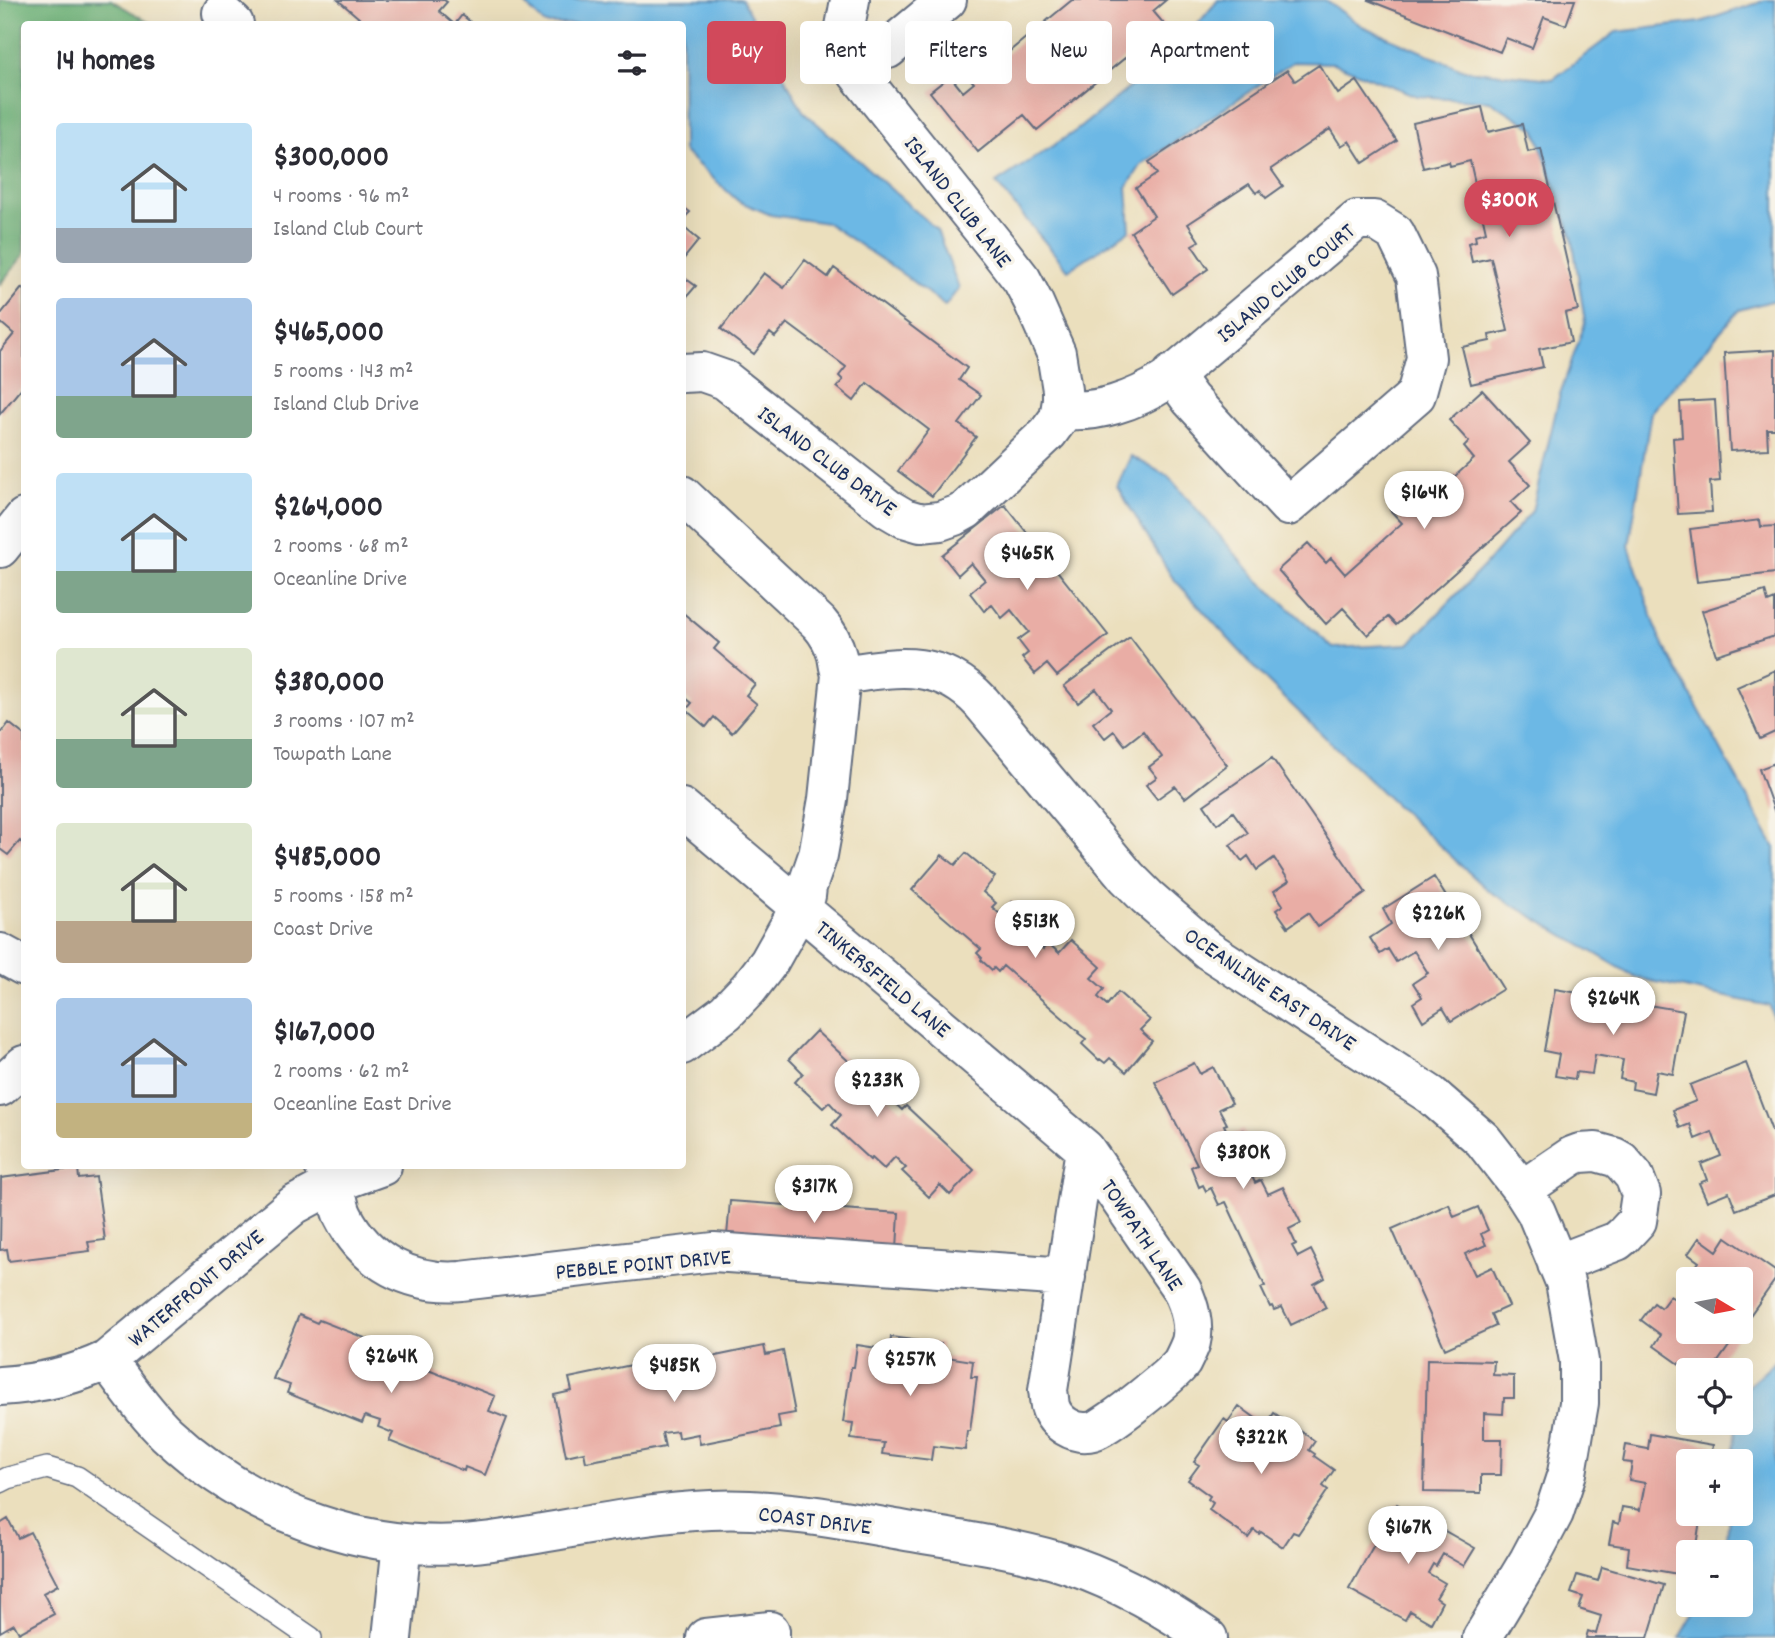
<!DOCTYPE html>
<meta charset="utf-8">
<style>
:root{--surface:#fff;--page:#f2f2f3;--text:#2b2b33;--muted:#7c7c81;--accent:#d1495b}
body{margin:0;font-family:Dekko,sans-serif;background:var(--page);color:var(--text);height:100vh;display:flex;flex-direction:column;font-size:26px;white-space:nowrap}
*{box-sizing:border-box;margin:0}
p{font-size:23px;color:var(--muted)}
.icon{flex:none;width:38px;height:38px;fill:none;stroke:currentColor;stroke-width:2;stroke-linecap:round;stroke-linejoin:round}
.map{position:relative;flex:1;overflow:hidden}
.details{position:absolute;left:21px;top:21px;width:665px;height:1148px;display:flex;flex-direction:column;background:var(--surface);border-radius:7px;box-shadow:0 7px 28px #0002}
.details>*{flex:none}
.hud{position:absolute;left:707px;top:21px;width:665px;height:63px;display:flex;gap:14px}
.needle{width:46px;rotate:100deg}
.tools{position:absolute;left:1676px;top:1267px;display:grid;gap:14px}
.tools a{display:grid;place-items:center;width:77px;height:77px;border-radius:7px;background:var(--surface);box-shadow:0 7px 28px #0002;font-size:35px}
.price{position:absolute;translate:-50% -60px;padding:0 16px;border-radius:24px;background:#fff;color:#222;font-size:23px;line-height:46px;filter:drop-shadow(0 2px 4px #0008)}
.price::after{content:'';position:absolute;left:50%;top:42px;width:21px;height:16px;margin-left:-10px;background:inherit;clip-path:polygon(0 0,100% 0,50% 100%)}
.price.selected{background:var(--accent);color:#fff}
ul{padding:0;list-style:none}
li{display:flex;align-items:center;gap:21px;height:175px;padding:0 35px}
li span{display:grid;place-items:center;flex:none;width:196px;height:140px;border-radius:7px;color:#555}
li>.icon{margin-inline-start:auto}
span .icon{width:84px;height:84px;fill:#fffc;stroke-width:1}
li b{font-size:30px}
h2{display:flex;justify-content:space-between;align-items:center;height:84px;padding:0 35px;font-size:30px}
.chip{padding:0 24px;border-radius:7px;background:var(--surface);box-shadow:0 7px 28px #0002;font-size:24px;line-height:63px}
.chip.selected{background:var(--accent);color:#fff}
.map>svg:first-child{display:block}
.forest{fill:#6bb176;stroke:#43706a;stroke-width:2}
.water{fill:#6cb8e5;stroke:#4474a2;stroke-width:2}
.building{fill:#e9ada5}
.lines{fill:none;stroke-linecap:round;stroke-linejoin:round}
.service-casing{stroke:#646d7f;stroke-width:24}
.minor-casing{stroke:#646d7f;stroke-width:42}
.service{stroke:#fff;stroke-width:21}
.minor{stroke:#fff;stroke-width:38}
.labels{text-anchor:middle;stroke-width:7;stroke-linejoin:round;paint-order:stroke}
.street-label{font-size:23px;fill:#1b2f5e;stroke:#f7f3e8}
</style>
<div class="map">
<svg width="1775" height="1638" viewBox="0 0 1775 1638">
<rect width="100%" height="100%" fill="#f7f3e8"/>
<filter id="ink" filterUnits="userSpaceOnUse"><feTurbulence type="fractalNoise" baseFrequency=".0143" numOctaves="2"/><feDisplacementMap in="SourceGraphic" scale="14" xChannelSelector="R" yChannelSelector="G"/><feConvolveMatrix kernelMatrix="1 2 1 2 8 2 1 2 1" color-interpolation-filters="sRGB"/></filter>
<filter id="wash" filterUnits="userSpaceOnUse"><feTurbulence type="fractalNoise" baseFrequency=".00686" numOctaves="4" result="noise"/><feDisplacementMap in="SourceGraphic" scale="28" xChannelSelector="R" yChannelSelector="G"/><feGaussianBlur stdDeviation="1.57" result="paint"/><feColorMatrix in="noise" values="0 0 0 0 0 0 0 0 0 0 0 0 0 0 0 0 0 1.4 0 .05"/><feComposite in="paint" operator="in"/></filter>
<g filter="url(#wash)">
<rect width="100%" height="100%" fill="#ebdfbd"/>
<path class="forest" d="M 0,0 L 111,0 L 152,24 L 24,24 L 24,255 L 0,284 Z"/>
<path class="water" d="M 521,0 L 742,0 L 803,111 L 937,230 L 959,288 L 945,306 L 904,275 L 827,223 L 771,215 L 738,201 L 683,151 L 682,24 L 545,24 Z
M 1218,0 L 1325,0 L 1362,26 L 1464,70 L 1553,79 L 1616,32 L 1701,22 L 1766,0 L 1775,0 L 1775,300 L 1739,310 L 1651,412 L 1629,546 L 1659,637 L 1775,848 L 1775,1027 L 1770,1006 L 1637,978 L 1489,891 L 1388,798 L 1267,681 L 1172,577 L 1117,486 L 1131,456 L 1169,477 L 1256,578 L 1333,648 L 1409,644 L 1485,565 L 1532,511 L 1560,394 L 1585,323 L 1572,236 L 1535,129 L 1490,101 L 1417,96 L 1333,63 L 1293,62 L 1142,164 L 1127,187 L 1130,230 L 1068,270 L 996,183 L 1077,130 L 1176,50 Z
M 1775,1361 L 1775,1638 L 1680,1638 L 1699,1605 L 1741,1605 L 1741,1552 L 1726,1552 L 1729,1514 L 1741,1514 L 1741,1461 L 1733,1461 L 1736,1423 L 1741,1423 L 1741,1392 Z"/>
<g id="blocks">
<path class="building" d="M 338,0 L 444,0 L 447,2 L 439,11 L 454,24 L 353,24 L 359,18 Z
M 1072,0 L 1166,0 L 1153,11 L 1165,25 L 1037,130 L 1024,115 L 978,152 L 930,92 L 950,76 L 963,92 L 974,83 L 961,68 L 976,55 L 979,58 L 991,47 L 1000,59 Z
M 1368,0 L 1575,0 L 1566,25 L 1544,17 L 1532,48 L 1506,38 L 1500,52 Z
M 462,15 L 473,24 L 455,24 Z
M 1319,65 L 1338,94 L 1357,81 L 1397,141 L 1363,163 L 1349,141 L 1341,146 L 1330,129 L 1271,169 L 1283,186 L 1266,198 L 1260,190 L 1256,193 L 1249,184 L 1188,224 L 1199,241 L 1192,245 L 1208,269 L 1172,294 L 1131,232 L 1154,216 L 1136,188 L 1157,174 L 1149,162 L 1287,70 L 1295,81 Z
M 1482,107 L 1488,132 L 1522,124 L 1528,152 L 1541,149 L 1578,310 L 1565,313 L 1571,342 L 1539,349 L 1543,367 L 1471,384 L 1462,347 L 1490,341 L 1489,335 L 1508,331 L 1491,258 L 1472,262 L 1468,243 L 1476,241 L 1475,235 L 1486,232 L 1470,161 L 1450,166 L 1449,162 L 1423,168 L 1413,123 Z
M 682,206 L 690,212 L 682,220 Z
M 682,226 L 699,240 L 682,261 Z
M 805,260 L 828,277 L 834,268 L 967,368 L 959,380 L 981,395 L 959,424 L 976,437 L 932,496 L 898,471 L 929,430 L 867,383 L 854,401 L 837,387 L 843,380 L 839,376 L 846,367 L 787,323 L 775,337 L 770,333 L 754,354 L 721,329 L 764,273 L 784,288 Z
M 682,276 L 696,286 L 682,302 Z
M 22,288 L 24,291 L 24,385 L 0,414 L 0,351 L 14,334 L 0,322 L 0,315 Z
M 1775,350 L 1775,429 L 1767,429 L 1768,449 L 1730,451 L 1724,353 Z
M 1482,390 L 1530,443 L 1509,462 L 1530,485 L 1511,502 L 1521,513 L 1396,625 L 1388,617 L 1368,635 L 1343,608 L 1326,624 L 1278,570 L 1308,543 L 1326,563 L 1331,558 L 1345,574 L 1402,523 L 1390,510 L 1403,498 L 1407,503 L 1414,496 L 1423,505 L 1474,459 L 1464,447 L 1469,442 L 1449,420 Z
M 1715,400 L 1720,481 L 1710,482 L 1712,512 L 1678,514 L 1673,438 L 1682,437 L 1680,402 Z
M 1005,505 L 1108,635 L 1057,676 L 1047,664 L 1035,674 L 1022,658 L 1028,653 L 1018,640 L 1029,632 L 1011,610 L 1002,618 L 992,605 L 984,611 L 970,593 L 985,580 L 971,563 L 958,575 L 942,555 Z
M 1760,520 L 1761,527 L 1775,526 L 1775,573 L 1697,582 L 1690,529 Z
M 1765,591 L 1768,602 L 1775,599 L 1775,636 L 1716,655 L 1702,611 Z
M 682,612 L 719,643 L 714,649 L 755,684 L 746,695 L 757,704 L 732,733 L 714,717 L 706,727 L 686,710 L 692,703 L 682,695 Z
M 1130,637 L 1227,765 L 1185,798 L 1175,786 L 1157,799 L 1146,785 L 1157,777 L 1149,767 L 1162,757 L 1143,731 L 1125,745 L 1114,731 L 1105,738 L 1093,723 L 1111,709 L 1096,689 L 1078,703 L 1064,686 Z
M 1775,670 L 1775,732 L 1760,739 L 1737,687 Z
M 9,723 L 24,735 L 24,845 L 20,841 L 8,855 L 0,849 L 0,731 L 2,732 Z
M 1272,758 L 1366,893 L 1318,927 L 1308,913 L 1288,927 L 1276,910 L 1283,905 L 1274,891 L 1289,881 L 1274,858 L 1257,870 L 1248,856 L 1242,861 L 1230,845 L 1248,833 L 1233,812 L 1217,824 L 1204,805 Z
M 1775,763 L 1775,813 L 1759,769 Z
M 966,853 L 995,877 L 983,892 L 996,903 L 992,907 L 1001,915 L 1012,902 L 1044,929 L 1034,941 L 1043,949 L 1048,943 L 1059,953 L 1071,940 L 1101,967 L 1091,978 L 1104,989 L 1098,997 L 1107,1005 L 1118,992 L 1150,1020 L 1140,1030 L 1152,1041 L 1126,1072 L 1110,1058 L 1105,1063 L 1100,1059 L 1099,1060 L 1082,1044 L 1086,1039 L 1078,1033 L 1079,1032 L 1003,966 L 998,972 L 994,968 L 992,970 L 981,960 L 982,958 L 977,953 L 981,949 L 912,890 L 942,855 L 955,865 Z
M 1434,877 L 1503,989 L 1451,1021 L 1443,1008 L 1423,1021 L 1413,1003 L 1422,997 L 1413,983 L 1428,973 L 1414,951 L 1396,962 L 1388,949 L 1380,954 L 1370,938 L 1391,924 L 1383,909 Z
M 1555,989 L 1684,1011 L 1673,1074 L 1657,1071 L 1653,1093 L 1632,1089 L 1633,1082 L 1620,1079 L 1623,1060 L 1595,1055 L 1592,1074 L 1576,1072 L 1575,1079 L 1555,1076 L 1559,1054 L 1544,1051 Z
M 816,1031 L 869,1080 L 872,1077 L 887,1091 L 884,1093 L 902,1110 L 906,1106 L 974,1170 L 950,1195 L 940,1185 L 929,1197 L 902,1171 L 906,1168 L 895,1157 L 884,1169 L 872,1158 L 870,1160 L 832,1125 L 841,1115 L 829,1102 L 823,1108 L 795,1082 L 803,1073 L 789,1059 Z
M 1194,1063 L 1200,1074 L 1213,1067 L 1232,1103 L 1219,1109 L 1227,1124 L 1224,1125 L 1229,1136 L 1243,1130 L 1260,1167 L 1250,1172 L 1255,1183 L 1261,1180 L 1268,1194 L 1283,1187 L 1301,1223 L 1289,1229 L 1296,1244 L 1292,1246 L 1298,1257 L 1311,1250 L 1325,1278 L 1314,1284 L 1326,1308 L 1291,1325 L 1282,1307 L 1274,1310 L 1272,1306 L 1270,1307 L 1261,1288 L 1265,1286 L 1226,1202 L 1219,1205 L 1211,1188 L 1206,1191 L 1203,1185 L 1199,1187 L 1191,1167 L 1197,1164 L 1155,1082 Z
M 1746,1063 L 1775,1139 L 1775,1195 L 1736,1210 L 1729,1192 L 1707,1201 L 1699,1183 L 1707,1180 L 1701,1164 L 1721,1156 L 1712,1132 L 1695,1139 L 1690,1124 L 1680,1128 L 1673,1110 L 1696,1101 L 1690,1085 Z
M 78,1168 L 79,1179 L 96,1177 L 105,1240 L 88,1242 L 90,1251 L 9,1261 L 7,1249 L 0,1250 L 1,1178 Z
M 730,1201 L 899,1213 L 897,1249 L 727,1236 Z
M 1449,1204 L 1454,1217 L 1478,1207 L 1488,1230 L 1481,1234 L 1486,1245 L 1465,1254 L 1475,1275 L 1492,1267 L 1509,1306 L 1491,1314 L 1496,1326 L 1445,1349 L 1392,1229 Z
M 1726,1237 L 1775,1271 L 1775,1280 L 1741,1328 L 1741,1279 L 1698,1279 L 1690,1274 L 1699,1262 L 1688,1254 L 1699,1238 L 1717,1251 Z
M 1670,1296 L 1684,1305 L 1689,1299 L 1689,1332 L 1739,1332 L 1712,1370 L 1688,1370 L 1654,1346 L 1661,1335 L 1641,1320 L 1654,1303 L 1661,1308 Z
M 299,1315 L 317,1323 L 319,1320 L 393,1349 L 390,1358 L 410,1366 L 408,1371 L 420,1375 L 423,1368 L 495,1396 L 489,1411 L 507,1418 L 485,1475 L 465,1467 L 464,1471 L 389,1441 L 393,1433 L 378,1427 L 380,1421 L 365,1416 L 362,1423 L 287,1393 L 290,1385 L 273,1379 Z
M 891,1337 L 941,1344 L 940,1356 L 973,1361 L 971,1377 L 977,1377 L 970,1431 L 967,1431 L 965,1450 L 933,1446 L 931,1460 L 882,1454 L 884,1443 L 851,1439 L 853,1423 L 843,1422 L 851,1367 L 854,1367 L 857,1345 L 890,1350 Z
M 764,1346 L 766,1355 L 783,1351 L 795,1413 L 778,1416 L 780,1428 L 700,1444 L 698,1434 L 678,1438 L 677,1431 L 662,1433 L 665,1447 L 586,1462 L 584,1452 L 566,1456 L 554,1395 L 572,1391 L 569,1378 L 646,1362 L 648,1372 L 670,1368 L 672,1376 L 684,1374 L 682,1363 Z
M 1427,1359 L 1494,1361 L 1493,1375 L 1514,1376 L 1514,1398 L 1504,1398 L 1503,1414 L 1484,1413 L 1484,1439 L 1502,1439 L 1501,1475 L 1481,1475 L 1481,1493 L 1424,1492 Z
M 1239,1406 L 1261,1422 L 1263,1418 L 1268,1422 L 1274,1413 L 1315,1441 L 1309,1450 L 1315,1454 L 1314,1456 L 1334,1470 L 1323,1486 L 1328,1490 L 1298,1534 L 1293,1532 L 1283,1547 L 1261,1532 L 1259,1534 L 1254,1530 L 1248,1538 L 1209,1510 L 1213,1503 L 1208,1499 L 1210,1496 L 1188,1480 L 1199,1465 L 1194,1462 L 1224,1419 L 1228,1422 Z
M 1650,1434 L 1713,1445 L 1710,1461 L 1689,1461 L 1689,1514 L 1701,1514 L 1695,1552 L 1689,1552 L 1689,1576 L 1627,1565 L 1629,1547 L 1609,1544 L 1613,1522 L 1619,1524 L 1622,1507 L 1640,1510 L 1645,1483 L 1629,1480 L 1632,1463 L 1623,1462 L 1626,1445 L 1648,1449 Z
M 1397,1504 L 1475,1548 L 1464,1566 L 1443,1554 L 1436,1566 L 1433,1564 L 1428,1573 L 1445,1583 L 1436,1598 L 1442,1602 L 1431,1623 L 1410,1611 L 1405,1620 L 1349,1589 Z
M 8,1519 L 18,1538 L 30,1532 L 58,1585 L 43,1593 L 54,1614 L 19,1633 L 14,1624 L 0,1632 L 0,1524 Z
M 1602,1567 L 1664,1585 L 1648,1638 L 1586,1638 L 1588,1631 L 1596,1634 L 1601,1616 L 1579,1609 L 1583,1597 L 1571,1593 L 1577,1575 L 1598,1581 Z"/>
</g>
</g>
<g filter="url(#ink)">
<use href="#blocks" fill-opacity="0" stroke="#646d7f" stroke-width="2"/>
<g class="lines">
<defs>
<path id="service" d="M 0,1482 L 8,1478 L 47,1468 L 77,1477 L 311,1638"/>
<path id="minor" d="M 222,13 L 234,24
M 888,49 L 947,0
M 682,373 L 702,372 L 725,380 L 887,508 L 904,518 L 921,523 L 940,521 L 957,515 L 966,510 L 1048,433 L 1059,418 L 1062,400 L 1062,390 L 1056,353 L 1033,301 L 1022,280 L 998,249 L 857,73 L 846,46 L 845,27 L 850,0
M 1061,409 C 1095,415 1136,400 1165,381 C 1169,378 1173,374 1178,371 L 1357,220 L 1374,220 L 1395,233 L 1416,276 L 1426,358 L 1416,395 L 1288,506 L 1190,399 L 1172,374
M 682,495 L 819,623 C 827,632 834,644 837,656 C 838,663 839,668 841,675 L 828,799 L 818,855 L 807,887 L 806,896 L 769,962 L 749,988 L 726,1012 L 682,1045
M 0,548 L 24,518
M 841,675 C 895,667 940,657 981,702 L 1127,877 L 1147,897 L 1208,950 L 1431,1095 L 1483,1140 L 1522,1190 L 1536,1212 L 1565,1282 L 1579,1361 L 1579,1403 L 1567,1473 L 1554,1513 L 1529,1560 L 1482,1638
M 682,808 L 1085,1149 L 1182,1290 C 1189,1305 1195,1326 1191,1342 C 1189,1348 1185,1356 1182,1362 C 1173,1374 1107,1428 1093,1431 C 1075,1436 1055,1423 1050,1406 C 1049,1401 1049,1395 1048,1390 L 1085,1149
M 0,953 L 24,966
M 0,1087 L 24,1065
M 324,1166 C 328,1171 333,1178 335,1185 C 338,1195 338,1206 343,1216 C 366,1262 411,1285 461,1281 L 714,1252 L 1066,1277
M 1522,1190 L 1572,1156 L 1580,1153 L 1596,1152 L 1614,1157 L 1621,1161 L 1634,1176 L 1641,1194 L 1637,1221 L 1623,1236 L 1617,1241 L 1557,1264
M 107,1360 C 127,1386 144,1412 167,1434 C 254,1515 373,1558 492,1541 C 565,1531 637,1513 711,1510 C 774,1507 839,1519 901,1530 C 952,1539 1004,1546 1054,1560 C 1109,1576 1161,1605 1208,1638
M 0,1386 C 36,1384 74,1376 107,1360 L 294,1205 L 335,1183 L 382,1166
M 392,1638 L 402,1543
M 706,1638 L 770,1631 L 770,1638"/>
</defs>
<use href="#service" class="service-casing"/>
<use href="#minor" class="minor-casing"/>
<use href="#service" class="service"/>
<use href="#minor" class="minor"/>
</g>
</g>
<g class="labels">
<g class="street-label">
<text transform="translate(959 201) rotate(52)" y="8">ISLAND CLUB LANE</text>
<text transform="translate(1285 282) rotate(-40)" y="8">ISLAND CLUB COURT</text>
<text transform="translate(828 460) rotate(37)" y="8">ISLAND CLUB DRIVE</text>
<text transform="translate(884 978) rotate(40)" y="8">TINKERSFIELD LANE</text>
<text transform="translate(1271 988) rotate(34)" y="8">OCEANLINE EAST DRIVE</text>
<text transform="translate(1143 1234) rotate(56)" y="8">TOWPATH LANE</text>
<text transform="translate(643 1263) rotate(-5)" y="8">PEBBLE POINT DRIVE</text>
<text transform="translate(195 1287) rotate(-40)" y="8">WATERFRONT DRIVE</text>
<text transform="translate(815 1519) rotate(7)" y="8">COAST DRIVE</text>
</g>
</g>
</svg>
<div class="tools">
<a><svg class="needle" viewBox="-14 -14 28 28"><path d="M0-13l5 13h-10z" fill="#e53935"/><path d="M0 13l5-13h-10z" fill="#7c7c81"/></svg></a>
<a><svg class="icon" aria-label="locate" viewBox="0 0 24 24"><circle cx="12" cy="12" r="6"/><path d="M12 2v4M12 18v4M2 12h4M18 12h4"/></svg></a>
<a>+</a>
<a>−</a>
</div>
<b class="price selected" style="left:1509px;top:239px">$300K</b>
<b class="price" style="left:1424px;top:531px">$164K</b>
<b class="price" style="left:1027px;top:592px">$465K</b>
<b class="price" style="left:1438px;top:952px">$226K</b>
<b class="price" style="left:1035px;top:960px">$513K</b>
<b class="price" style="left:1613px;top:1037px">$264K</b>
<b class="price" style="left:877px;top:1119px">$233K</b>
<b class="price" style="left:1243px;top:1191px">$380K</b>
<b class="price" style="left:814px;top:1225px">$317K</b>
<b class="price" style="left:391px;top:1395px">$264K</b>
<b class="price" style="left:910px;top:1398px">$257K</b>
<b class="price" style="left:674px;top:1404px">$485K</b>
<b class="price" style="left:1261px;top:1476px">$322K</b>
<b class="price" style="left:1408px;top:1566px">$167K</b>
<div class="hud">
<a class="chip selected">Buy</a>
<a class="chip">Rent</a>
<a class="chip">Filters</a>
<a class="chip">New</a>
<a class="chip">Apartment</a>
</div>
<section class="details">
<h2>14 homes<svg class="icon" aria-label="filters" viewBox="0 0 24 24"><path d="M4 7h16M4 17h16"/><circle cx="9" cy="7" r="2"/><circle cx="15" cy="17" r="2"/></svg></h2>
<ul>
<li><span style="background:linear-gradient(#bfe0f5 75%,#9aa5b1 0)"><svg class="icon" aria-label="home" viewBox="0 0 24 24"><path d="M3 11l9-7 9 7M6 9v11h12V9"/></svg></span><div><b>$300,000</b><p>4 rooms · 96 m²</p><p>Island Club Court</p></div></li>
<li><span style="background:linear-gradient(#a9c7e8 70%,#7fa58c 0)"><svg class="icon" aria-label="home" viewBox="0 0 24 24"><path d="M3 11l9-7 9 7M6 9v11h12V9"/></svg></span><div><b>$465,000</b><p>5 rooms · 143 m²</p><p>Island Club Drive</p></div></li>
<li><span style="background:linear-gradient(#bfe0f5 70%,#7fa58c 0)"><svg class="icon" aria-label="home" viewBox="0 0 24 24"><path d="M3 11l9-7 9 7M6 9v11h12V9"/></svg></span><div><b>$264,000</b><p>2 rooms · 68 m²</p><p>Oceanline Drive</p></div></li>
<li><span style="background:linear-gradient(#dfe7d0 65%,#7fa58c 0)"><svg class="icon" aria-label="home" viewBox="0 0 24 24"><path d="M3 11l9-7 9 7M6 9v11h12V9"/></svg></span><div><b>$380,000</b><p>3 rooms · 107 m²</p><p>Towpath Lane</p></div></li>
<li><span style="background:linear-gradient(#dfe7d0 70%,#b9a48a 0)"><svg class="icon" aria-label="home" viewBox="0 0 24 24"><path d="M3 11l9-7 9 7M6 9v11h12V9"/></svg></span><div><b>$485,000</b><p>5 rooms · 158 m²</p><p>Coast Drive</p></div></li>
<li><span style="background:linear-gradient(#a9c7e8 75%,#c2b280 0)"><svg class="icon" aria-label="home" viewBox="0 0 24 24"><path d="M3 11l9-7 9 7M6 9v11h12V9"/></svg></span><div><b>$167,000</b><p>2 rooms · 62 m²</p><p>Oceanline East Drive</p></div></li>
</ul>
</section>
</div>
